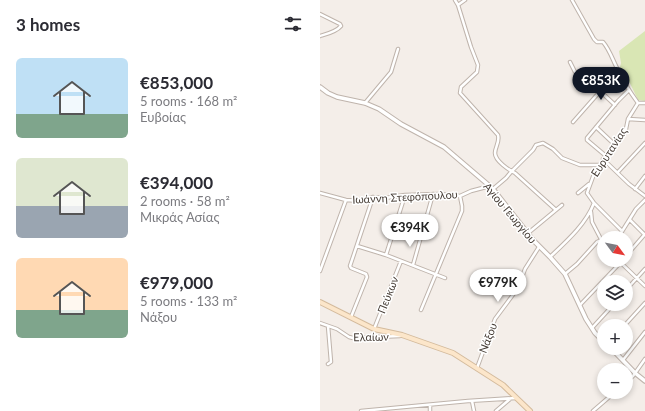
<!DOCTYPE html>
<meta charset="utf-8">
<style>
:root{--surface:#fff;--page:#f7f7f7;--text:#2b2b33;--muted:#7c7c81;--accent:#111827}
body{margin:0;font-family:Lato,sans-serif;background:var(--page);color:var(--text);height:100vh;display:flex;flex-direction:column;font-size:15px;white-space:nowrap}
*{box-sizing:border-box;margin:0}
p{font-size:13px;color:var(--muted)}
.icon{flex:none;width:22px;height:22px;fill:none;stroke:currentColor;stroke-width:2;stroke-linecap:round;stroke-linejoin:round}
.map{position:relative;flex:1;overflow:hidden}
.sheet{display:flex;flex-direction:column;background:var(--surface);width:320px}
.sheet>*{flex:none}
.needle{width:26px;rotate:122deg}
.buttons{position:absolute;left:277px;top:231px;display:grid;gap:8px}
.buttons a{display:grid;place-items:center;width:36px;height:36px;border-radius:50%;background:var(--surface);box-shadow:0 2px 6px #0003;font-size:20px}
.price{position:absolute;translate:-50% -34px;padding:0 9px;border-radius:14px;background:#fff;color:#222;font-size:13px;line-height:26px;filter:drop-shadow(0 1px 2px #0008)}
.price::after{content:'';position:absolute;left:50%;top:24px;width:12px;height:9px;margin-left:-6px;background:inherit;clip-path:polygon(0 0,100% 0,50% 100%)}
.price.on{background:var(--accent);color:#fff}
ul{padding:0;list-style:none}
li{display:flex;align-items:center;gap:12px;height:100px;padding:0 16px}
li span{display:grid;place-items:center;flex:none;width:112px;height:80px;border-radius:6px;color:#555}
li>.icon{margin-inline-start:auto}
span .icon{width:48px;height:48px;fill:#fffc;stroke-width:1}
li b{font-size:17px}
h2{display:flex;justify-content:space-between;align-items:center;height:48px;padding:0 16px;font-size:17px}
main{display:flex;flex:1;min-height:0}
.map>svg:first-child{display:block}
.green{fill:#d9e6b4}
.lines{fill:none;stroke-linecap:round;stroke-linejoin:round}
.minor-casing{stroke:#bfb4ac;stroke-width:4.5}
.tertiary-casing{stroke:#bfb4ac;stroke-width:5.5}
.secondary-casing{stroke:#d4bb9d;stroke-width:6}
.minor{stroke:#fff;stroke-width:2.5}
.tertiary{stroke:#fff;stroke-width:3.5}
.secondary{stroke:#fce6ca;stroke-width:4}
.labels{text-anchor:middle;stroke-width:3;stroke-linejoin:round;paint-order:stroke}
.street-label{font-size:11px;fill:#473e37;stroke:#fff}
</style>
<main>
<section class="sheet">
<h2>3 homes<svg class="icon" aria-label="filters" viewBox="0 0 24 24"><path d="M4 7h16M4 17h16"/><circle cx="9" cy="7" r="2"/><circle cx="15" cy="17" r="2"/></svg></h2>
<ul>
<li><span style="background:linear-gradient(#bfe0f5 70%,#7fa58c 0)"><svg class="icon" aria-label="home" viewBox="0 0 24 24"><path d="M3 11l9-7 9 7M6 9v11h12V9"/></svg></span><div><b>€853,000</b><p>5 rooms · 168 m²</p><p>Ευβοίας</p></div></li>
<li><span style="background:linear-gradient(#dfe7d0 60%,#9aa5b1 0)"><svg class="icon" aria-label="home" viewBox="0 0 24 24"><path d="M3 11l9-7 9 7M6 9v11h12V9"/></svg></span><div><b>€394,000</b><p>2 rooms · 58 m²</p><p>Μικράς Ασίας</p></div></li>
<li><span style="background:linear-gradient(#ffd9b3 65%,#7fa58c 0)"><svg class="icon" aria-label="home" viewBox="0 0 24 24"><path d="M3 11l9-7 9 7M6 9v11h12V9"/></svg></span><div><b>€979,000</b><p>5 rooms · 133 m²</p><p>Νάξου</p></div></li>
</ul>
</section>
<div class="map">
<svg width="325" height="411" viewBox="0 0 325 411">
<rect width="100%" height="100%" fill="#f4eee9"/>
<path class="green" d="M 325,31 L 325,101 L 318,100 L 305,73 L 299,71 L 301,63 L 299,51 Z"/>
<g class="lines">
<defs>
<path id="minor" d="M 135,0 L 138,5 L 151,47 L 158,65 L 157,72 L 141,87 L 140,93 L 178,135 C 180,142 175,147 175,153 C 175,161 189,170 195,173 L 236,210
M 252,0 L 274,39 L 277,42 L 283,42 C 290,50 293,61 298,70 C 303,81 310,92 318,103 L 325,103
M 138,5 L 145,0
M 0,14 L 20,24 L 21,26 C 16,32 7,34 0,36
M 250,62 L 255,72 L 282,90
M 280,91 L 295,105
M 45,103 L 71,72 L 78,49
M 308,119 L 325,120
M 253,122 L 298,71
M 276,127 L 294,144
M 286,156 L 267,140 L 267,138 L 298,101 L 309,90
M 283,159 L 309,184 L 325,196
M 298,172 L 325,143
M 173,189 L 186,178 L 191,172 L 213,150 L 216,145 L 223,143 L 233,149 L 242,158 L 260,165 L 280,165
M 315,189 L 325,176
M 0,193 L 26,200 L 40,201 L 53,197 L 65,198 L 85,195 L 119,194 L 140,196 L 151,191 L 170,186
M 258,193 L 269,184
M 274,203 L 302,231
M 271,212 L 272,222 L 284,245
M 310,220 L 325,235
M 207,234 L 242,205
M 287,238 L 298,235 L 301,233 L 316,209 L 325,200
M 37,246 L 66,255 L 125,278
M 66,255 L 85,195
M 306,256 L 325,234
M 230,257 C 247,241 266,224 274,203 L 267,193 L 274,174 L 294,144 L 306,129 L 308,119 L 318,103
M 298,260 L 325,286
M 93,265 L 113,194
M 0,271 L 26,200
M 245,274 L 257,264 L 277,242 L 284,239
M 306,290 L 325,269
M 260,305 L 303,260
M 101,310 L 142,211 L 142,206 L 140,196
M 31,317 L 47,277 L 46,274 L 31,268 L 30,266 L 53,197
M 0,323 L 17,329 L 29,337 L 33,338 L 80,336
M 304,326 L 325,303
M 272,328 L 294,304
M 54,329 L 81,261
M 303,360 L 325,332
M 8,364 L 11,362 L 8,326
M 157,368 L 175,319 L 198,288 L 205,269 L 219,247
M 306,382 L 313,376 L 325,359
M 152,401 L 154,411
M 110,405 L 110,411
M 41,411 L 148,401 L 196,398
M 176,411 L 190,399
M 273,411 L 295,392"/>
<path id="tertiary" d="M 0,87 L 8,93 L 17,97 L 45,103 L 59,109 L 81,124 L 124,147 L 165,182 L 173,189 L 213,240 L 230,257 L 245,274 L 266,319 L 275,333 L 284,342
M 291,348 L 315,373 L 325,381"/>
<path id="secondary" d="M 0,302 L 54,329 L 82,335 L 133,353 L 183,385 L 210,411"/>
</defs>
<use href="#minor" class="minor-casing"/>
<use href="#tertiary" class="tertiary-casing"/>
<use href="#secondary" class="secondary-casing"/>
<use href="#minor" class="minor"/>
<use href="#tertiary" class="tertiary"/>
<use href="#secondary" class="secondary"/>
</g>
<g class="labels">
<g class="street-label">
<text transform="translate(289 152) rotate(-57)" y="4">Ευρυτανίας</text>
<text transform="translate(85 197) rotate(-3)" y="4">Ιωάννη Στεφόπουλου</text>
<text transform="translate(190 213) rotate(50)" y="4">Αγίου Γεωργίου</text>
<text transform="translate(68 295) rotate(-68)" y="4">Πεύκων</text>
<text transform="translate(51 337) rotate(-1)" y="4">Ελαίων</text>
<text transform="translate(168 338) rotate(-69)" y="4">Νάξου</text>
</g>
</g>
</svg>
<div class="buttons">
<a><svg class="needle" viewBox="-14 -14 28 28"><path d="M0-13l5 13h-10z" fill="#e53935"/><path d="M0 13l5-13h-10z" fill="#7c7c81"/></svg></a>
<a><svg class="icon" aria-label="layers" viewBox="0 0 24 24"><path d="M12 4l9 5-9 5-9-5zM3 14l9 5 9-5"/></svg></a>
<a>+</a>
<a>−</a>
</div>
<b class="price on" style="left:281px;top:101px">€853K</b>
<b class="price" style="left:90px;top:248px">€394K</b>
<b class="price" style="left:178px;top:303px">€979K</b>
</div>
</main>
